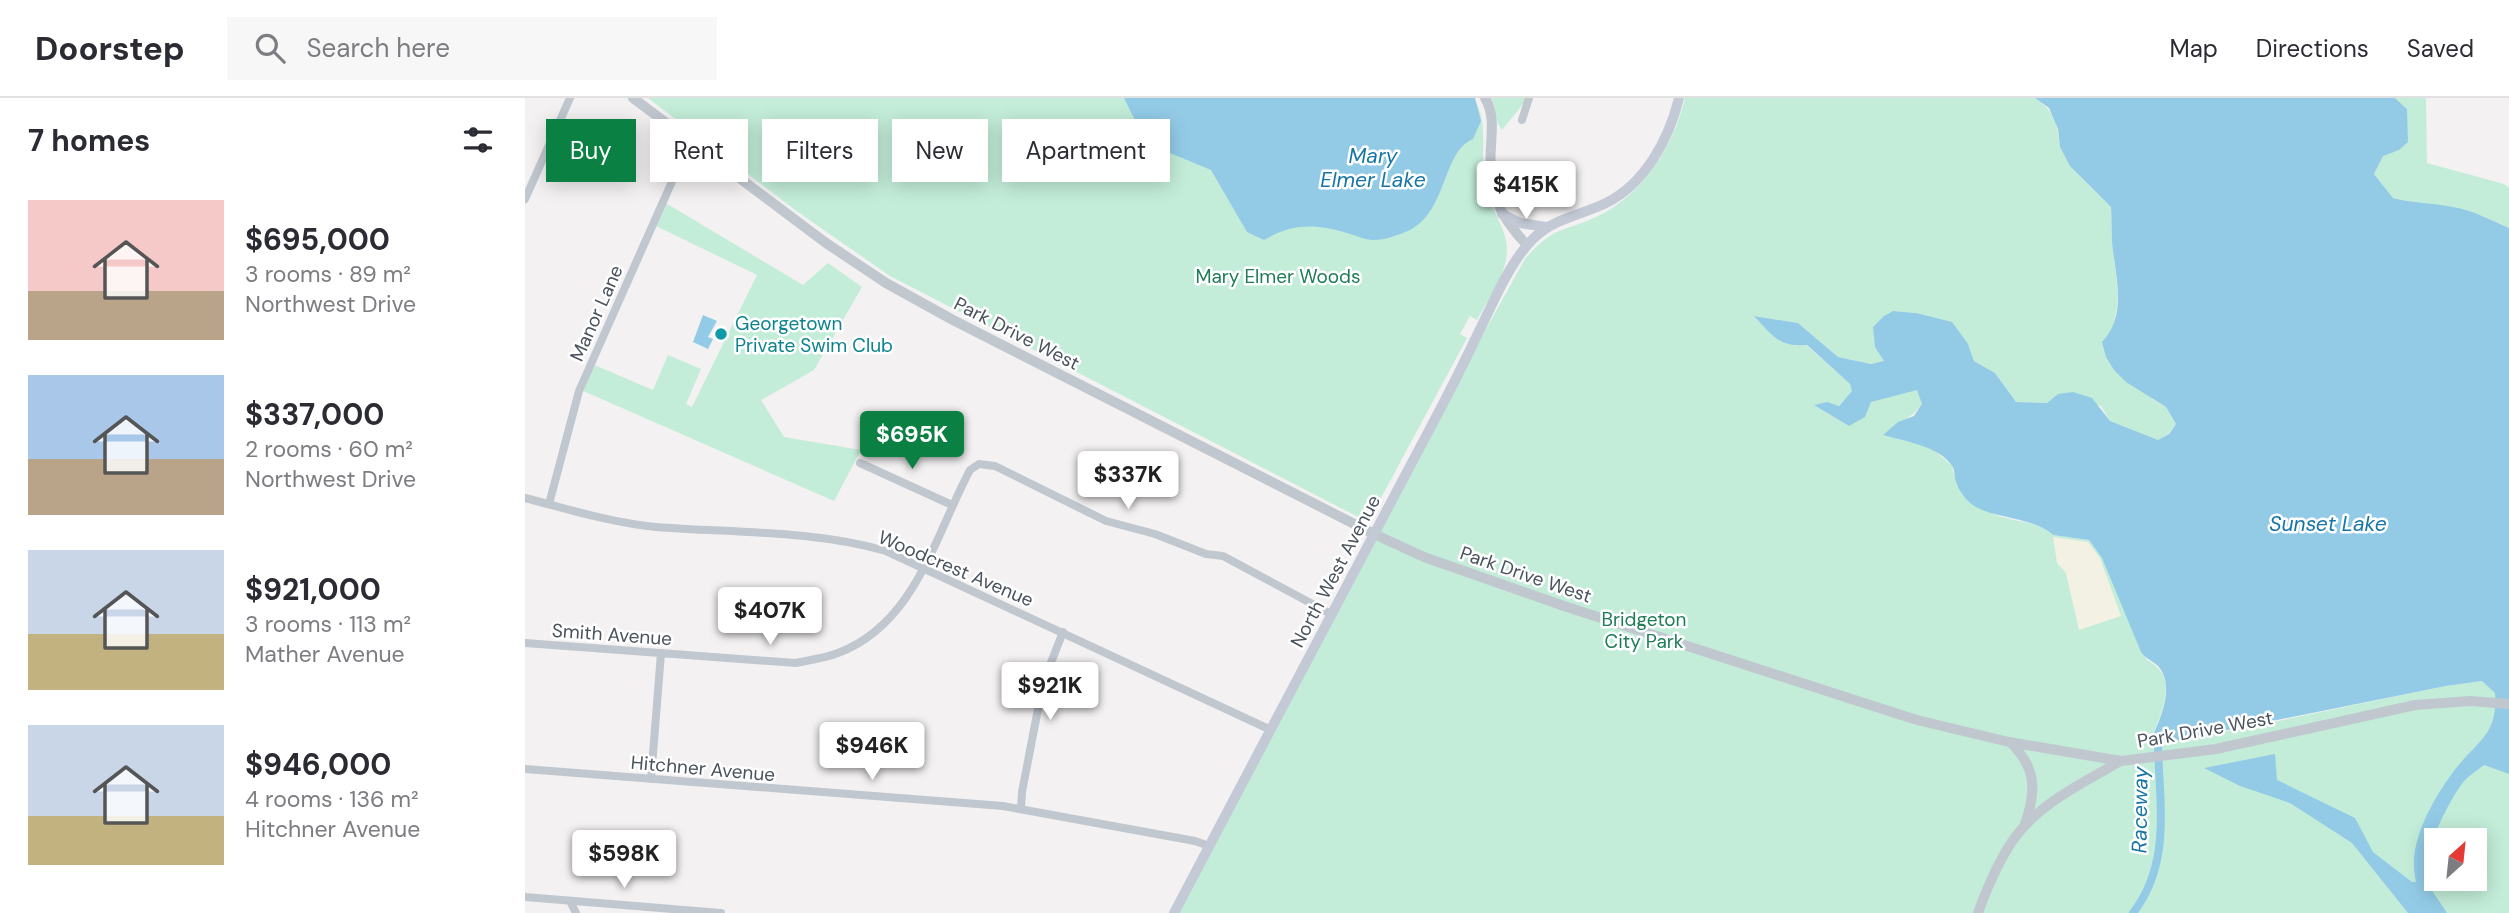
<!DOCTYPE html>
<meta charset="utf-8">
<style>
:root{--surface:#fff;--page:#f7f7f7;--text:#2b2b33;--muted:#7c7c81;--line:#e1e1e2;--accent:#0b8043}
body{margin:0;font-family:"DM Sans",sans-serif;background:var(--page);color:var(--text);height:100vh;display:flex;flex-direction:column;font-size:26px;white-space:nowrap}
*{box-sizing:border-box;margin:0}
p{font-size:23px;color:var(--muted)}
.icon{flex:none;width:38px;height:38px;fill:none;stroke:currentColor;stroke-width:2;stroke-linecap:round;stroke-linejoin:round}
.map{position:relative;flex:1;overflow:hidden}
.sheet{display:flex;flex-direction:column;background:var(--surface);width:525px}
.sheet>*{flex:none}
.hud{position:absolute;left:21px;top:21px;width:665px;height:63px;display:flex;gap:14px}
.needle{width:46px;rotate:27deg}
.fabs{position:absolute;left:1899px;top:730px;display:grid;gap:14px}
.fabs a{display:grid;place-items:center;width:63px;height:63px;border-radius:0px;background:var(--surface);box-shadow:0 4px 18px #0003;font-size:35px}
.price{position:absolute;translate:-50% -60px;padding:0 16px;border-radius:7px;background:#fff;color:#222;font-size:23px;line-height:46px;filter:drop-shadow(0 2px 4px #0008)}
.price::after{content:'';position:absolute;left:50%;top:42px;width:21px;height:16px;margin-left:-10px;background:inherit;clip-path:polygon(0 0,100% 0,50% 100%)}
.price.on{background:var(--accent);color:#fff}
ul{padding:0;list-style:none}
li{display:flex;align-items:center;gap:21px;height:175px;padding:0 28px}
li span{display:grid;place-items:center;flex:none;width:196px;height:140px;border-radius:0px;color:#555}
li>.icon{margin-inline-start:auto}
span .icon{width:84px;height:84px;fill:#fffc;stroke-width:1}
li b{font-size:30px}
h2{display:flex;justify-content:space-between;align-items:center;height:84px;padding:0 28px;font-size:30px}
.tag{padding:0 24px;border-radius:0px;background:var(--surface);box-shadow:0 4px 18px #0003;font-size:24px;line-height:63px}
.tag.on{background:var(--accent);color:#fff}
header{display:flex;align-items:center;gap:42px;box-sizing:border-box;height:98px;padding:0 35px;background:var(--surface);border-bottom:2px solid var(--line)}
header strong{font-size:33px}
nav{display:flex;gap:38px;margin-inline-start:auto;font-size:24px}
.search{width:490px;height:63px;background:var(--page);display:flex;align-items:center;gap:18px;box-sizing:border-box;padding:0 24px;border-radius:0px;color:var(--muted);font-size:26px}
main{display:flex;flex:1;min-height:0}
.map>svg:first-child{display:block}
.green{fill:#c3edd9;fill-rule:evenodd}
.sand{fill:#f3f0e4}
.water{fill:#93cbe7}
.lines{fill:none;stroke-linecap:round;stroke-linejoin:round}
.canal{stroke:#93cbe7;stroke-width:8}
.minor{stroke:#c0c7cf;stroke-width:8}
.tertiary{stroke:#c0c7cf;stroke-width:10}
.secondary{stroke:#c3cad6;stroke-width:10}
.culture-dot{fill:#0f9aa8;stroke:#fff;stroke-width:2.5}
.labels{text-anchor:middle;stroke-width:5;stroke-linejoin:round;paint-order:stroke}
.park-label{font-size:19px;fill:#1e7c58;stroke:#fff}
.street-label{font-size:19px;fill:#4a525d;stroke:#fff}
.culture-label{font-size:19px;fill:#0d838f;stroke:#fff;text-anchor:start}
.water-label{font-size:21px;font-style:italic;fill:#1675a5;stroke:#fff}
</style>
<header>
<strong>Doorstep</strong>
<div class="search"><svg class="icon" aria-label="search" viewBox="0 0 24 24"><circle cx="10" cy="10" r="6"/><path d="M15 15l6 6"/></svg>Search here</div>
<nav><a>Map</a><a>Directions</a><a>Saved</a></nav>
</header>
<main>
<section class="sheet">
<h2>7 homes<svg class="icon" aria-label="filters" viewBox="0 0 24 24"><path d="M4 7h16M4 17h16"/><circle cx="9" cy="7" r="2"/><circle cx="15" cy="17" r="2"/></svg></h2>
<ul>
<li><span style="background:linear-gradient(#f6c9c9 65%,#b9a48a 0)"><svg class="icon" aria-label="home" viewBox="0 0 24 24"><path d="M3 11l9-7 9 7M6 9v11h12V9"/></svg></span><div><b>$695,000</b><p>3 rooms · 89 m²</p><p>Northwest Drive</p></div></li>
<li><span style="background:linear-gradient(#a9c7e8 60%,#b9a48a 0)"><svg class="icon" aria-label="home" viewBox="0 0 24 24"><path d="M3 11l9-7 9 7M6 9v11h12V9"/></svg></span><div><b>$337,000</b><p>2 rooms · 60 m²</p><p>Northwest Drive</p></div></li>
<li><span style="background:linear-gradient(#c9d6e8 60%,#c2b280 0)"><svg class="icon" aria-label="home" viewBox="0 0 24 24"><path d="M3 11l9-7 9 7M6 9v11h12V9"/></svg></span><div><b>$921,000</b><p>3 rooms · 113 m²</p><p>Mather Avenue</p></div></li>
<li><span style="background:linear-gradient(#c9d6e8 65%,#c2b280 0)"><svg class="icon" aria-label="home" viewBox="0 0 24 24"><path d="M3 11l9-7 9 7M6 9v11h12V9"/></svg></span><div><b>$946,000</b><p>4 rooms · 136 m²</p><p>Hitchner Avenue</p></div></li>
</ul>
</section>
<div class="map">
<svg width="1984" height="815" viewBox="0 0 1984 815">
<rect width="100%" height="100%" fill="#f3f1f1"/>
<path class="green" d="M 123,0 L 948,0 C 965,22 955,59 959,85 C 963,109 982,128 982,152 C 982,176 963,201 952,222 L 945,218 L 935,236 L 942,240 L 843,424 L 365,178 L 273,114 Z
M 966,0 L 1003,0 L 977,32 C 968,21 973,11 966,0 Z
M 1160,0 L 1510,0 C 1523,9 1531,19 1533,35 C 1534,40 1534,46 1536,51 C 1548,75 1568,90 1586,109 C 1587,123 1586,138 1588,153 C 1592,188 1597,199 1586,234 L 1627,301 L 1641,309 L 1651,326 L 1643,336 L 1632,343 L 1585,323 L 1576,308 L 1533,296 L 1523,305 L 1491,304 L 1470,275 L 1449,263 L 1443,246 L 1391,215 L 1369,213 L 1359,263 L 1346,266 L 1313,259 L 1273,225 L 1230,218 L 1271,248 L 1281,247 L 1325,286 L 1328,293 L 1313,308 L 1290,307 L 1324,328 L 1346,304 L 1392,291 L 1398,306 C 1387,320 1371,325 1359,337 L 1407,350 L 1427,368 L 1432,388 C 1443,397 1458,412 1471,417 C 1489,424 1514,423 1528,437 L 1564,442 L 1577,460 L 1622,562 C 1658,580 1633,620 1624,647 L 1734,627 L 1921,588 L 1957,583 L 1971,595 L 1984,596 L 1984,815 L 649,815 L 908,326 L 1000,161 C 1029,127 1038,135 1073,118 C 1118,97 1149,47 1160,0 ZM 1911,742 L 1950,742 L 1950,780 L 1911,780 Z
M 1870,0 L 1901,0 L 1902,65 L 1979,86 L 1984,90 L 1984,130 L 1957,118 L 1868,100 L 1849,76 L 1858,57 L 1874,52 L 1882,11 Z
M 139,104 L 278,187 L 303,165 L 337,189 L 289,272 L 236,302 L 259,339 L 336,352 L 309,403 L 56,292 L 67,266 L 128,292 L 143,257 L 176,271 L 161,306 L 167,309 L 232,177 L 129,127 Z"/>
<path class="sand" d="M 1528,439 L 1563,444 L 1575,460 L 1596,518 L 1554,532 L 1541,475 L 1532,465 Z"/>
<path class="water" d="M 599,0 L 950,0 L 956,23 L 948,41 C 917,54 923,112 885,132 C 874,137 860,142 848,142 C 840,142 830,137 822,135 C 791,126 768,125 739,142 L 722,134 L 686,72 L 621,45 Z
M 1510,0 L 1870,0 L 1882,11 L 1883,44 L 1874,52 L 1858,58 L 1849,76 L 1868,100 C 1888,105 1907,105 1928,109 C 1947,112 1966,122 1984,130 L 1984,676 L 1959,667 C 1953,672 1946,676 1941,681 C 1926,697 1894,761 1902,782 C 1906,793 1916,805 1922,815 L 1883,815 L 1827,745 L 1765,705 L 1715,688 L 1679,670 L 1750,656 L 1752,682 L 1830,720 L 1848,754 L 1887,784 L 1891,784 C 1890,779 1889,773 1889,768 C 1887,736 1913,693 1932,669 C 1955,641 1973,635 1970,595 L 1957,583 L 1921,588 L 1623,648 C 1633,626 1652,590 1633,568 C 1628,563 1621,561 1616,554 L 1577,460 L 1564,442 L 1528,437 C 1510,420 1473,421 1451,409 C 1443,405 1433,392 1431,384 C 1429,379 1430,371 1427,368 C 1415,348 1378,343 1358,337 L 1373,324 L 1389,318 L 1397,306 L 1392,292 L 1346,304 L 1340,319 L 1324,328 L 1289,307 L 1302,304 L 1314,308 L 1327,293 L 1325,286 L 1282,247 C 1254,250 1246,236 1229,218 L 1273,225 L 1313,259 L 1346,266 L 1359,263 L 1350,249 L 1348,229 L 1359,218 L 1368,213 L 1391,215 L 1427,224 L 1443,246 L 1449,263 L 1470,275 L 1491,304 L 1522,305 L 1533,296 L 1548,294 L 1567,300 L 1585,323 L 1633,342 L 1644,336 L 1651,326 L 1641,309 L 1601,284 L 1589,272 L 1581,259 L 1577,244 C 1601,219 1592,184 1588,153 C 1586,139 1587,123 1586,109 L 1545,68 L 1535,49 L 1533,31 L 1524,10 Z
M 178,217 L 192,223 L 183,239 L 188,241 L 183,251 L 168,244 Z"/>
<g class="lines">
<path class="canal" d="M 1608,815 C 1647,764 1634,706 1633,646"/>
<path class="minor" d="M 997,22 L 1004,0
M 0,101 L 45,0
M 335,365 L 427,407
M 0,400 C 43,411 87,425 131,429 C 207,435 288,432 361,453 L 746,632
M 24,406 L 54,293 L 165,43
M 0,545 L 271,565 C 285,562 300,560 313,555 C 390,526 410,438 445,372 L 454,366 L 470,368 L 581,423 L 630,436 L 681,456 L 698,458 L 806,516
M 0,671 L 478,708 L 670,743 L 684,748
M 126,681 L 136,555
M 496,710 L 497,694 L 518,585 L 538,534
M 0,799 L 196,815
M 45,803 L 51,815"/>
<path class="tertiary" d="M 108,0 L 301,145 L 361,185 L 428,222 L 849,436 L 899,459 L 1039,508 L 1345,607 L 1392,622 L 1484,644 L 1596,663 L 1691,651 L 1890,607 L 1945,603 L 1984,606
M 960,0 C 969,15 967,31 966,48 C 963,91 972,116 1002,147
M 1485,644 C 1511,669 1512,692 1500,726
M 1453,815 C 1462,790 1473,764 1488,742 C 1513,706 1559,684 1596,663"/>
<path class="secondary" d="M 977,116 L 995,125 L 1021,129
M 649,815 C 733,656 816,497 901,338 C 921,301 940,263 958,225 C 970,201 980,176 996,155 C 1021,120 1045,122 1081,105 C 1120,86 1144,41 1154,0"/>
</g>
<circle class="culture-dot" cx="196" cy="236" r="7"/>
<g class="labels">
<g class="park-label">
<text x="753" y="185">Mary Elmer Woods</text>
<text x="1119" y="528">Bridgeton<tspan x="1119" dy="22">City Park</tspan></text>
</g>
<g class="street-label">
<text transform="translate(71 215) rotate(-66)" y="7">Manor Lane</text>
<text transform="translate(492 235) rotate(27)" y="7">Park Drive West</text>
<text transform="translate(431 470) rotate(23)" y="7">Woodcrest Avenue</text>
<text transform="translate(810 473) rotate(-62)" y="7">North West Avenue</text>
<text transform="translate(1001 476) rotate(19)" y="7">Park Drive West</text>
<text transform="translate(87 536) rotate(4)" y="7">Smith Avenue</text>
<text transform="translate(1680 631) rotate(-10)" y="7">Park Drive West</text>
<text transform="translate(178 670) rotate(5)" y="7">Hitchner Avenue</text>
</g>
<g class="culture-label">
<text x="210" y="232">Georgetown<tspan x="210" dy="22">Private Swim Club</tspan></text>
</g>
<g class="water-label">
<text x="848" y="65">Mary<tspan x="848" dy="24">Elmer Lake</tspan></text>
<text x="1803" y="433">Sunset Lake</text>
<text transform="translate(1615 712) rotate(-89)" y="7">Raceway</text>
</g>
</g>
</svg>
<div class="fabs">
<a><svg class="needle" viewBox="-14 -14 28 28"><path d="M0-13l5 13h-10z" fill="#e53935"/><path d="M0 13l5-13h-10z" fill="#7c7c81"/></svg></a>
</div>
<b class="price" style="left:1001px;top:123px">$415K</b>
<b class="price on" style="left:387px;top:373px">$695K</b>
<b class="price" style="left:603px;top:413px">$337K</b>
<b class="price" style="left:245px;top:549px">$407K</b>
<b class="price" style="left:525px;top:624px">$921K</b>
<b class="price" style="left:347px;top:684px">$946K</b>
<b class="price" style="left:99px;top:792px">$598K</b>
<div class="hud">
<a class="tag on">Buy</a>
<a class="tag">Rent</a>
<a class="tag">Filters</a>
<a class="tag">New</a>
<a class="tag">Apartment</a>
</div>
</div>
</main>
